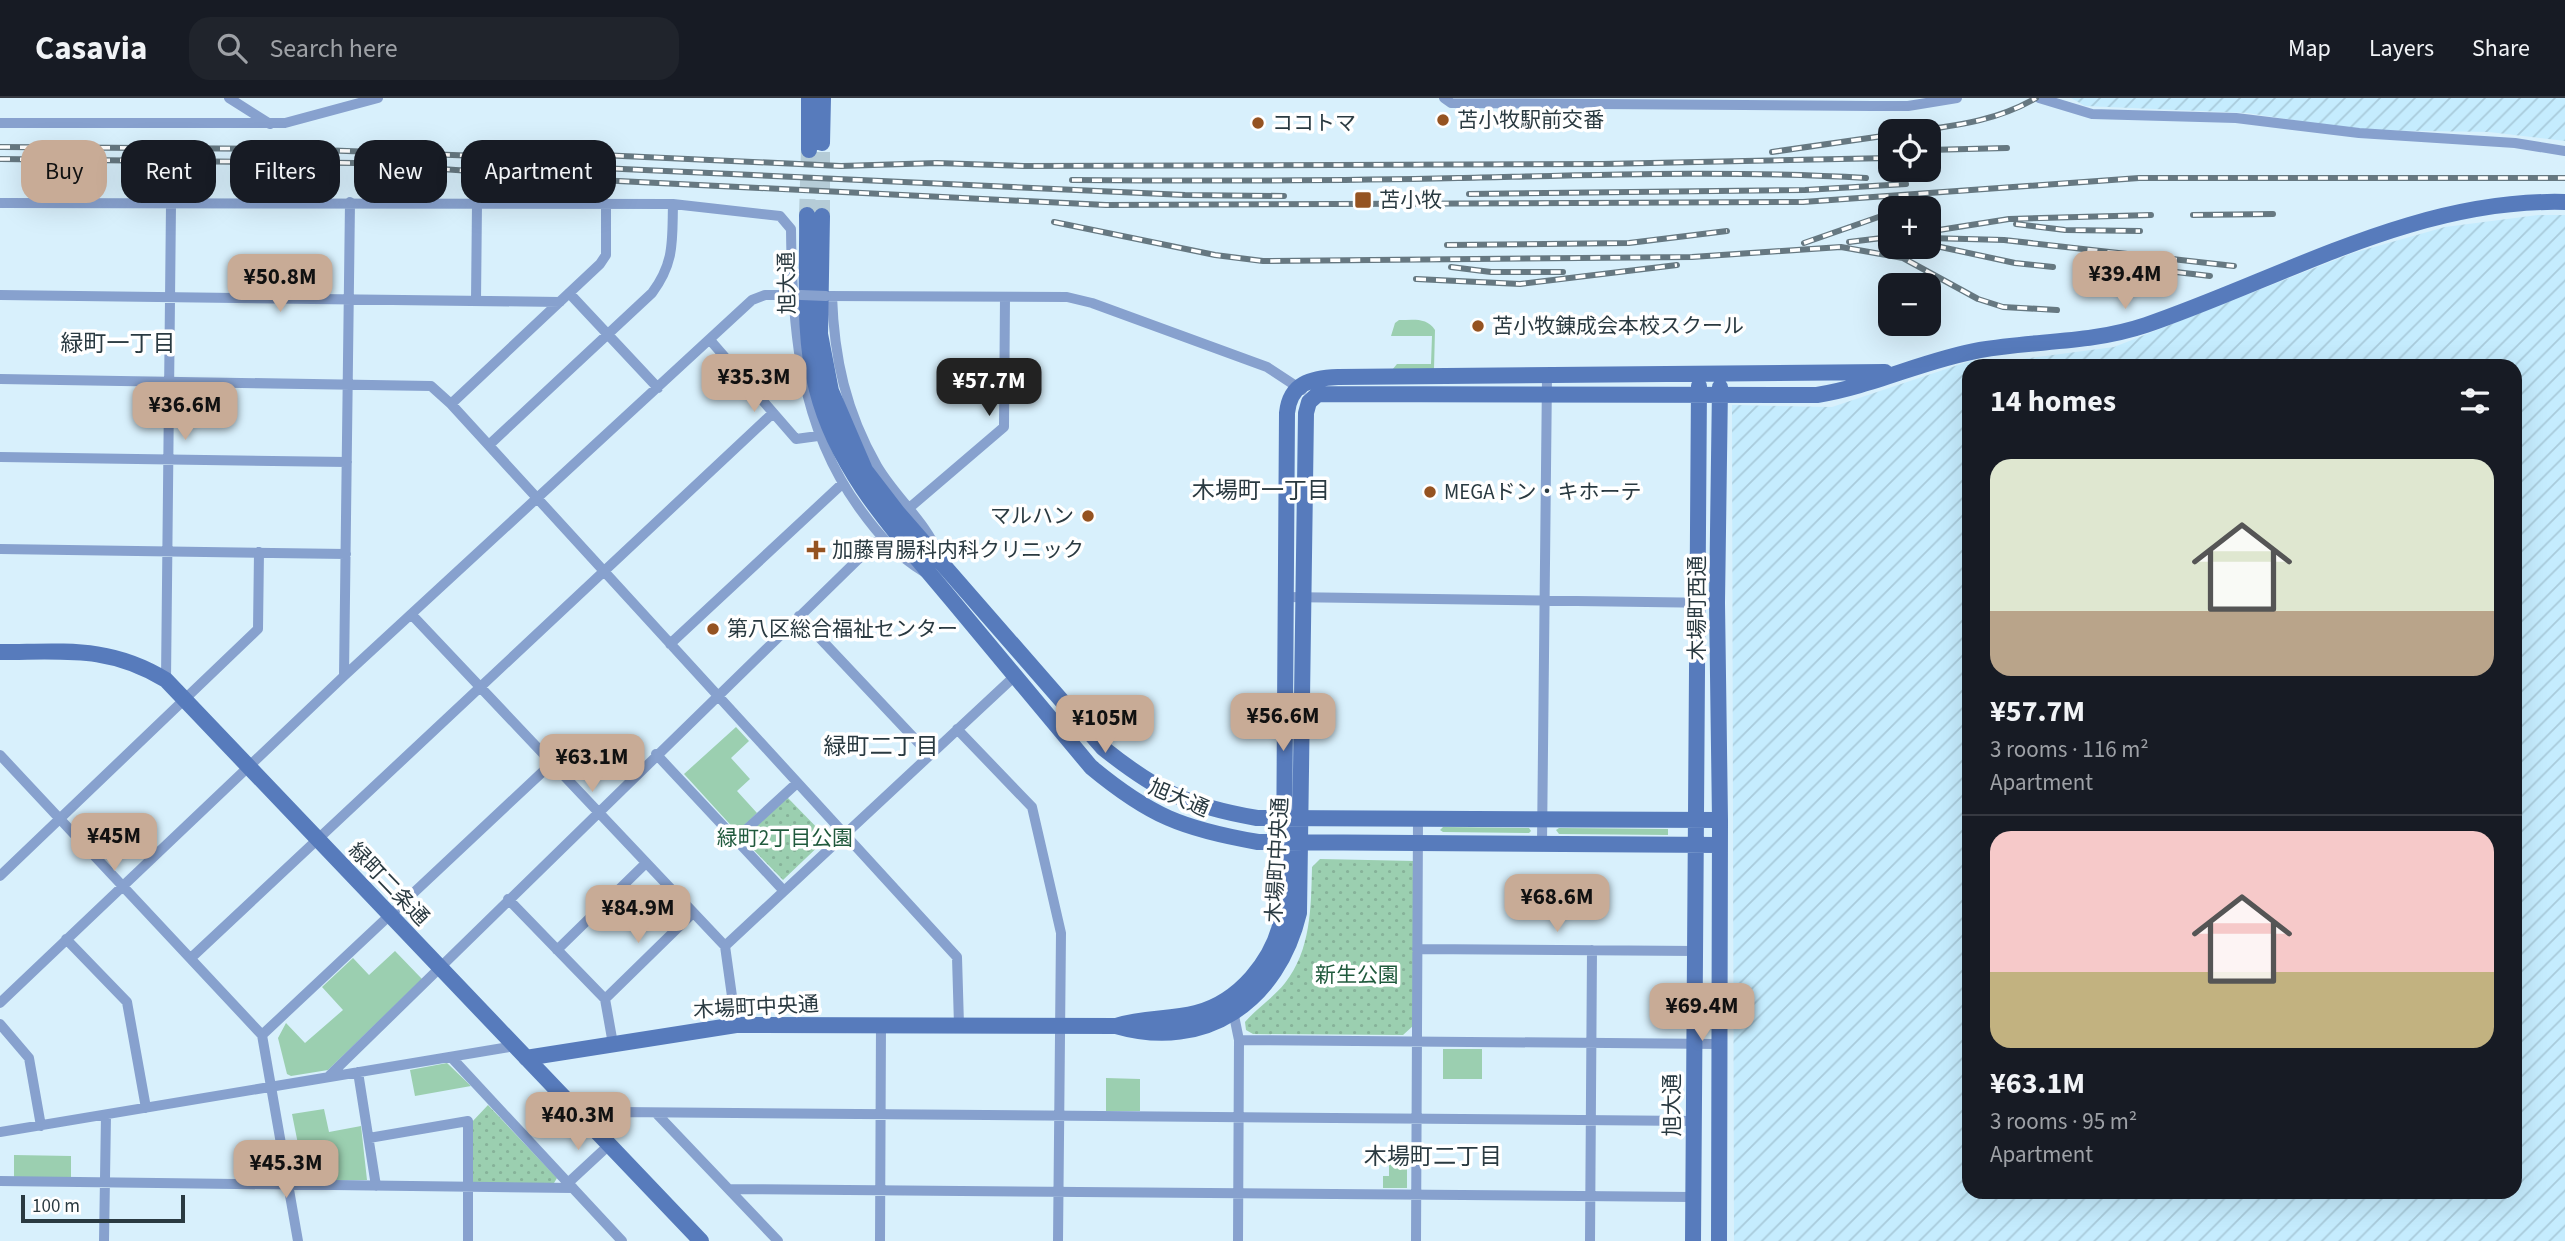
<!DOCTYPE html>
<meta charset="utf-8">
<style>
:root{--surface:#171b24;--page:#20242c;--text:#f1f3f6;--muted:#9ea1a6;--line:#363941;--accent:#c8ab96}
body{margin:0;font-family:"Source Sans 3","Noto Sans JP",sans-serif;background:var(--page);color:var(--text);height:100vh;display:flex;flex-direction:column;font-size:26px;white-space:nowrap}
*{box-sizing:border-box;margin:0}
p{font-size:23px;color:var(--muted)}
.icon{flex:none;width:38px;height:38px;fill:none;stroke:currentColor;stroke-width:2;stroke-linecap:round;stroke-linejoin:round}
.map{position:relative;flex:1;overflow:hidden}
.details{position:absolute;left:1962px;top:261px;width:560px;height:840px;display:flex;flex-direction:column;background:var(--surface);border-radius:21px;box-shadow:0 7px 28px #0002}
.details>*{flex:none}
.hud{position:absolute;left:21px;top:42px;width:665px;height:63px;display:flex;gap:14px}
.controls{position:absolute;left:1878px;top:21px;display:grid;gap:14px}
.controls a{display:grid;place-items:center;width:63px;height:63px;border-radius:14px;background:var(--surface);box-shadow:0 7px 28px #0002;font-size:35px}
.scale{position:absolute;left:21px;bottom:18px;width:164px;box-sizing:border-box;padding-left:7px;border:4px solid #2a3a41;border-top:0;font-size:19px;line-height:24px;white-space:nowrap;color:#2a3a41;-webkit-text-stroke:5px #fff;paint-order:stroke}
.price{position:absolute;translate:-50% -60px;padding:0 16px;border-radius:14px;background:var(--accent);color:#111;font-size:23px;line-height:46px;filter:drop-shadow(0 2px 4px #0008)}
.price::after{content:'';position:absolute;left:50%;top:42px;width:21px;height:16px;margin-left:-10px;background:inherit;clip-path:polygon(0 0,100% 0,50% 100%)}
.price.on{background:#222;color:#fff}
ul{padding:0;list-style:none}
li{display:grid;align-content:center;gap:14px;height:371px;padding:0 28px}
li+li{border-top:2px solid var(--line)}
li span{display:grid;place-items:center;height:217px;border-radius:21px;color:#555}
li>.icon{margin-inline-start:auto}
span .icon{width:126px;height:126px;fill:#fffc;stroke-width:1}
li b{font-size:30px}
h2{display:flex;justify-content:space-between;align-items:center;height:84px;padding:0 28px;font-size:30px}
.pill{padding:0 24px;border-radius:21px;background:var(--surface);box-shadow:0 7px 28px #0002;font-size:24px;line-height:63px}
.pill.on{background:var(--accent);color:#111}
header{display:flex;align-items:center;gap:42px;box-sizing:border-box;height:98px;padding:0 35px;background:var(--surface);border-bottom:2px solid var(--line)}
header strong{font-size:33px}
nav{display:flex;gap:38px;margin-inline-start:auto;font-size:24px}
.search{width:490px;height:63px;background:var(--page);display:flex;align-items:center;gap:18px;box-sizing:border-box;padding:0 24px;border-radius:21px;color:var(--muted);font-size:26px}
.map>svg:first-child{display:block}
.industrial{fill:url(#industrial-furrows);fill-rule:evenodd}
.grass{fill:#9bcfb0}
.park{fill:url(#park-dots)}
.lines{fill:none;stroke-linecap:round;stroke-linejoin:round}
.secondary-tunnel{stroke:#b5ccd7;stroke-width:16;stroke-dasharray:16 8;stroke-linecap:butt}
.street{stroke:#87a1ce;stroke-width:10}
.secondary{stroke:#577bbc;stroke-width:16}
.rail-casing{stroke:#667881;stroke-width:6}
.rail{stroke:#fff;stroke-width:3.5;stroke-dasharray:10;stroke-linecap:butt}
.street-bridge{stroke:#87a1ce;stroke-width:10}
.poi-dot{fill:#955321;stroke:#fff;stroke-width:2.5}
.labels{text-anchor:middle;stroke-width:7;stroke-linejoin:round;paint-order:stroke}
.poi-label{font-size:21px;fill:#2a3a41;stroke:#fff;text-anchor:start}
.street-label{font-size:21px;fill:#2a3a41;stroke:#fff}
.park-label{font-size:21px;fill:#205a3d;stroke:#fff}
.neighbourhood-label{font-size:23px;fill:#2a3a41;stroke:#fff}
</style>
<header>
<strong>Casavia</strong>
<div class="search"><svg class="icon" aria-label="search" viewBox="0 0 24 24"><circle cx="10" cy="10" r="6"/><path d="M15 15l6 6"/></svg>Search here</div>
<nav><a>Map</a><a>Layers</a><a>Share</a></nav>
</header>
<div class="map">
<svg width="2565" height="1143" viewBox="0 0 2565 1143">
<defs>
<pattern id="industrial-furrows" width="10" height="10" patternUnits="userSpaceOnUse" patternTransform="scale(1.75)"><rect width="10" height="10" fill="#c5ecfe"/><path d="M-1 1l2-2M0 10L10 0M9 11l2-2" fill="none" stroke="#a9cbdb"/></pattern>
<pattern id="park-dots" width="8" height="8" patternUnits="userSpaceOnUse" patternTransform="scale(1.75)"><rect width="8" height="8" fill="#9bcfb0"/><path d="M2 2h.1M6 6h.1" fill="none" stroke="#86b299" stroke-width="1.8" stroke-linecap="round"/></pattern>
</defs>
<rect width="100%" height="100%" fill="#d8f0fc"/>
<path class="industrial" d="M 2071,0 L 2565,0 L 2565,43 L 2489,34 L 2359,32 L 2247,15 L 2085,8 Z
M 2538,117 L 2565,117 L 2565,1143 L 1734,1143 L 1732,307 L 1832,309 L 1970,263 L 2022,261 L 2114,249 L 2353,155 L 2445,129 ZM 1969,268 L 2515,268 L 2515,1094 L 1969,1094 Z"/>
<path class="grass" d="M 1399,222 C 1413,222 1427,219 1435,232 L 1434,271 L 1392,272 L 1397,266 L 1431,266 L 1432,238 L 1391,238 L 1395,225 Z
M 736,629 L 749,643 L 731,660 L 750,681 L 737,693 L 757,715 L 737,734 L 684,676 Z
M 1443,729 L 1529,730 L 1531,733 L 1529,735 L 1443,734 L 1440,732 Z
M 1559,730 L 1668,731 L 1668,737 L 1559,736 L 1556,732 Z
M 395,853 L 422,881 L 328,972 L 291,978 L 287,976 L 278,940 L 286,925 L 305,945 L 343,912 L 322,889 L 353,860 L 369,877 Z
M 1443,951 L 1482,951 L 1482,981 L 1443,981 Z
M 447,965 L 471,988 L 415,998 L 410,972 Z
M 1106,980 L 1140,981 L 1140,1013 L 1106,1013 Z
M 324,1011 L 329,1034 L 361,1028 L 367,1082 L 309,1083 L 305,1081 L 292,1016 Z
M 14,1057 L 71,1058 L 71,1082 L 14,1081 Z
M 1389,1059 L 1407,1059 L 1407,1090 L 1383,1090 L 1383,1078 L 1389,1078 Z"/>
<path class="park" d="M 787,699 L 827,740 L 783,782 L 743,741 Z
M 1320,761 L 1416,763 L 1414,927 L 1403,937 L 1253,936 L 1246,932 L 1245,924 C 1257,910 1273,900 1285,885 C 1311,852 1311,810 1312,769 Z
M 488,1007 L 557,1080 L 554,1085 L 471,1085 L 471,1025 Z"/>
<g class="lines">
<path class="secondary-tunnel" d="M 807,117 L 809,52
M 822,118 L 822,45"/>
<path class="street" d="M 229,0 L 270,26
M 1444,0 L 1451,5 L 1872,8 L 1908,8 L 1957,0
M 2039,0 L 2092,16 L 2236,20 L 2359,35 L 2515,45 L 2565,53
M 0,25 L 285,25 L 378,0
M 0,105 L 673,106 L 780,118 L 791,131 C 792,231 799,328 860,411 C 878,436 897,458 924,474
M 569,195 L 658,290
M 0,197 L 560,204
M 826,198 L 1067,199 L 1092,205 L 1267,269 L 1302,292
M 832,198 C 834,260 846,314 877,368 C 896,400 926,424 939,457
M 476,203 L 477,105
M 710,242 L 796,341 L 818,338
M 0,281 L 431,288 L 451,306 L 957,859 L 959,927
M 451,306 L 600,166 L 606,157 L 606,106
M 489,347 L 652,195 C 675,164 672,143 673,106
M 0,359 L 347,364
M 908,411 L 1004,329 L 1005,199
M 0,451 L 346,456
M 1285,499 L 1717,505
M 412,517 L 725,848 L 736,927
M 799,518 L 930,657
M 670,546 L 842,386
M 344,578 L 350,104
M 166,582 L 171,106
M 957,631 L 1032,709 L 1061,835 L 1058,1143
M 656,656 L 784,793
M 0,657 L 262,937 L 298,1143
M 736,741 L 797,685
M 1542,745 L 1547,278
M 0,778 L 258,531 L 259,454
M 508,801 L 605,901 L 613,946
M 66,841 L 127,904 L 146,1010
M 725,848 L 1015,578
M 1417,851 L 1696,853
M 557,852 L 646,765
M 192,859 L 773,315
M 605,901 L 693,815
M 0,905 L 344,578 L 752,202 L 765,197 L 798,197
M 1232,908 L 1239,942 L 1238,1143
M 0,926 L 29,960 L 41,1028
M 262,937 L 552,665
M 1239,942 L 1720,946
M 451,959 L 622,1143
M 358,974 L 376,1088
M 328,979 L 881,439
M 656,1015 L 778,1143
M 594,1031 L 619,1014 L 1692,1023
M 0,1034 L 515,948
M 369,1040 L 468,1023 L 468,1143
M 0,1083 L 573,1090
M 568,1085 L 609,1047
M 729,1091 L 1692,1099
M 104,1143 L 106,1017
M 880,1143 L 881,926
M 1416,1143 L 1418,720
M 1590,1143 L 1592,852"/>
<path class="secondary" d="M 822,45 L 823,0
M 809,52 L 809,0
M 807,117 C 808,174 802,236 817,292 C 838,375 898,437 951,501 C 998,557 1045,613 1091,669 C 1150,718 1183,731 1258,744 L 1720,747
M 822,118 L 820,236 L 831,293 L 865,372 L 898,415 L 1103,650 C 1158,694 1188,708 1257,720 L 1720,722 L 1719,1143
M 0,554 C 64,554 109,547 166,582 L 701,1143
M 1720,722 L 1717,505 L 1720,289
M 1116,928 C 1142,919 1169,922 1196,915 C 1239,904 1273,863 1282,820 C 1286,803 1284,783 1284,765 L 1287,315 C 1290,285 1311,280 1338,279 L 1885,274
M 526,960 L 736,927 L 1116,928 C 1206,954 1278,903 1299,815 L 1306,315 L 1309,304 L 1318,296 L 1817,297 C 1873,288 1924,262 1980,252 C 2037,242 2089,246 2146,227 C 2283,180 2416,100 2565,104
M 1693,1143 L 1699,288"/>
<defs>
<path id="rail" d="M 1917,33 C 1959,27 1999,22 2036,0
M 0,49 L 294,51 L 505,59
M 494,52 L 841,68 L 937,65 L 1024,68 L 1603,66 L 1890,60
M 1928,52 L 2007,50
M 1772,54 L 1890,37
M 0,61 L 355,65 L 598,82 L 1106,107 L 1803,104 L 2139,80 L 2565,80
M 493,65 L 1185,97 L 1284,98
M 1072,82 C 1201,83 1330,83 1458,80 C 1594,77 1730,72 1866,80
M 1469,96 L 1805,92 L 1906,86
M 1907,110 L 1925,105
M 2193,117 L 2273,116
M 1054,124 L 1215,157 L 1263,163 L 1692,159 L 1841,149 L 1903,160 L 1978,201 L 2003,209 L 2057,212
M 2016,126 L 2065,132 L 2140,133
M 1939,132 L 2009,121 L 2151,117
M 1928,140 L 2004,142 L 2234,168
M 1849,144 L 1890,139
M 1804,145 L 1890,115
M 1447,147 L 1629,145 L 1727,133
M 1936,148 L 2015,165 L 2053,169
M 1451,169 L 1491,174 L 1563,174
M 2176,174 L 2210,178
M 1416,181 L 1520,186 L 1677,167"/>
</defs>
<use href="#rail" class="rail-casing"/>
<use href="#rail" class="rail"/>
<path class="street-bridge" d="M 801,197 L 826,198"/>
</g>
<g class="poi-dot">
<circle cx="1443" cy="22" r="7"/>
<circle cx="1258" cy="25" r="7"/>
<rect x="1354" y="93" width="18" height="18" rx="3.5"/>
<circle cx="1478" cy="228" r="7"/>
<circle cx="1430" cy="394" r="7"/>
<circle cx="1088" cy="418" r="7"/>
<path d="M812.5 441.5h7v7h7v7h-7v7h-7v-7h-7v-7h7z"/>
<circle cx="713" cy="531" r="7"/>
</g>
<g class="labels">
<g class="poi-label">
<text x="1457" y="29">苫小牧駅前交番</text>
<text x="1272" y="32">ココトマ</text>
<text x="1379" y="109">苫小牧</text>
<text x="1492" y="235">苫小牧錬成会本校スクール</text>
<text x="1444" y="401">MEGAドン・キホーテ</text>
<text x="1074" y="425" text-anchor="end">マルハン</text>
<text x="832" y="459">加藤胃腸科内科クリニック</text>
<text x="727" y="538">第八区総合福祉センター</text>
</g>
<g class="street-label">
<text transform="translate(787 185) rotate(-91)" y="7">旭大通</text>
<text transform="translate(1697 510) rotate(-90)" y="7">木場町西通</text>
<text transform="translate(1179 700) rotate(23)" y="7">旭大通</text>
<text transform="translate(1277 762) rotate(-87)" y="7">木場町中央通</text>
<text transform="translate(389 786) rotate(46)" y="7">緑町二条通</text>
<text transform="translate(756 909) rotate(-3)" y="7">木場町中央通</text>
<text transform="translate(1672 1007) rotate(-90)" y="7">旭大通</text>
</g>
<g class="park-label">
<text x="785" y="747">緑町2丁目公園</text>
<text x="1357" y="884">新生公園</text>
</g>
<g class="neighbourhood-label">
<text x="118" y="253">緑町一丁目</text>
<text x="1261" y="400">木場町一丁目</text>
<text x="881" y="656">緑町二丁目</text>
<text x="1433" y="1066">木場町二丁目</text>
</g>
</g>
</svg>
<div class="controls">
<a><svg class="icon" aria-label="locate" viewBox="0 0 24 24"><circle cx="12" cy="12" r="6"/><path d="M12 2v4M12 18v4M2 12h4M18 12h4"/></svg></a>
<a>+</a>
<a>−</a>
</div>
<div class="scale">100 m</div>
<b class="price" style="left:2125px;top:213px">¥39.4M</b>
<b class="price" style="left:280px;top:216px">¥50.8M</b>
<b class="price" style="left:754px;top:316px">¥35.3M</b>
<b class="price on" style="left:989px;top:320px">¥57.7M</b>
<b class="price" style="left:185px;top:344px">¥36.6M</b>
<b class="price" style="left:1283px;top:655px">¥56.6M</b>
<b class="price" style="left:1105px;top:657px">¥105M</b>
<b class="price" style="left:592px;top:696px">¥63.1M</b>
<b class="price" style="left:114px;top:775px">¥45M</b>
<b class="price" style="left:1557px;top:836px">¥68.6M</b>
<b class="price" style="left:638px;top:847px">¥84.9M</b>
<b class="price" style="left:1702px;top:945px">¥69.4M</b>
<b class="price" style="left:578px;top:1054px">¥40.3M</b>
<b class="price" style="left:286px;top:1102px">¥45.3M</b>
<div class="hud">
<a class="pill on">Buy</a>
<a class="pill">Rent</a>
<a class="pill">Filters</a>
<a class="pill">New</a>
<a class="pill">Apartment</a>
</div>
<section class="details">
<h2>14 homes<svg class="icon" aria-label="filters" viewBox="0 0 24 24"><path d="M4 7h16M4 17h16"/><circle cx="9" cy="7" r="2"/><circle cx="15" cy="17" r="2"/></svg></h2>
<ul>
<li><span style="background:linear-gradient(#dfe7d0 70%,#b9a48a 0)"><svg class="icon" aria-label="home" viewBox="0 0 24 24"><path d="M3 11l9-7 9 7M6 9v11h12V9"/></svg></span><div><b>¥57.7M</b><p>3 rooms · 116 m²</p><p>Apartment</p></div></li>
<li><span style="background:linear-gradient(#f6c9c9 65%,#c2b280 0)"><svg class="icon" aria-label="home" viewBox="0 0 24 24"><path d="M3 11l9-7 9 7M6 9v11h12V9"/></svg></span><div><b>¥63.1M</b><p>3 rooms · 95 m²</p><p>Apartment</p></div></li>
</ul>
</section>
</div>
